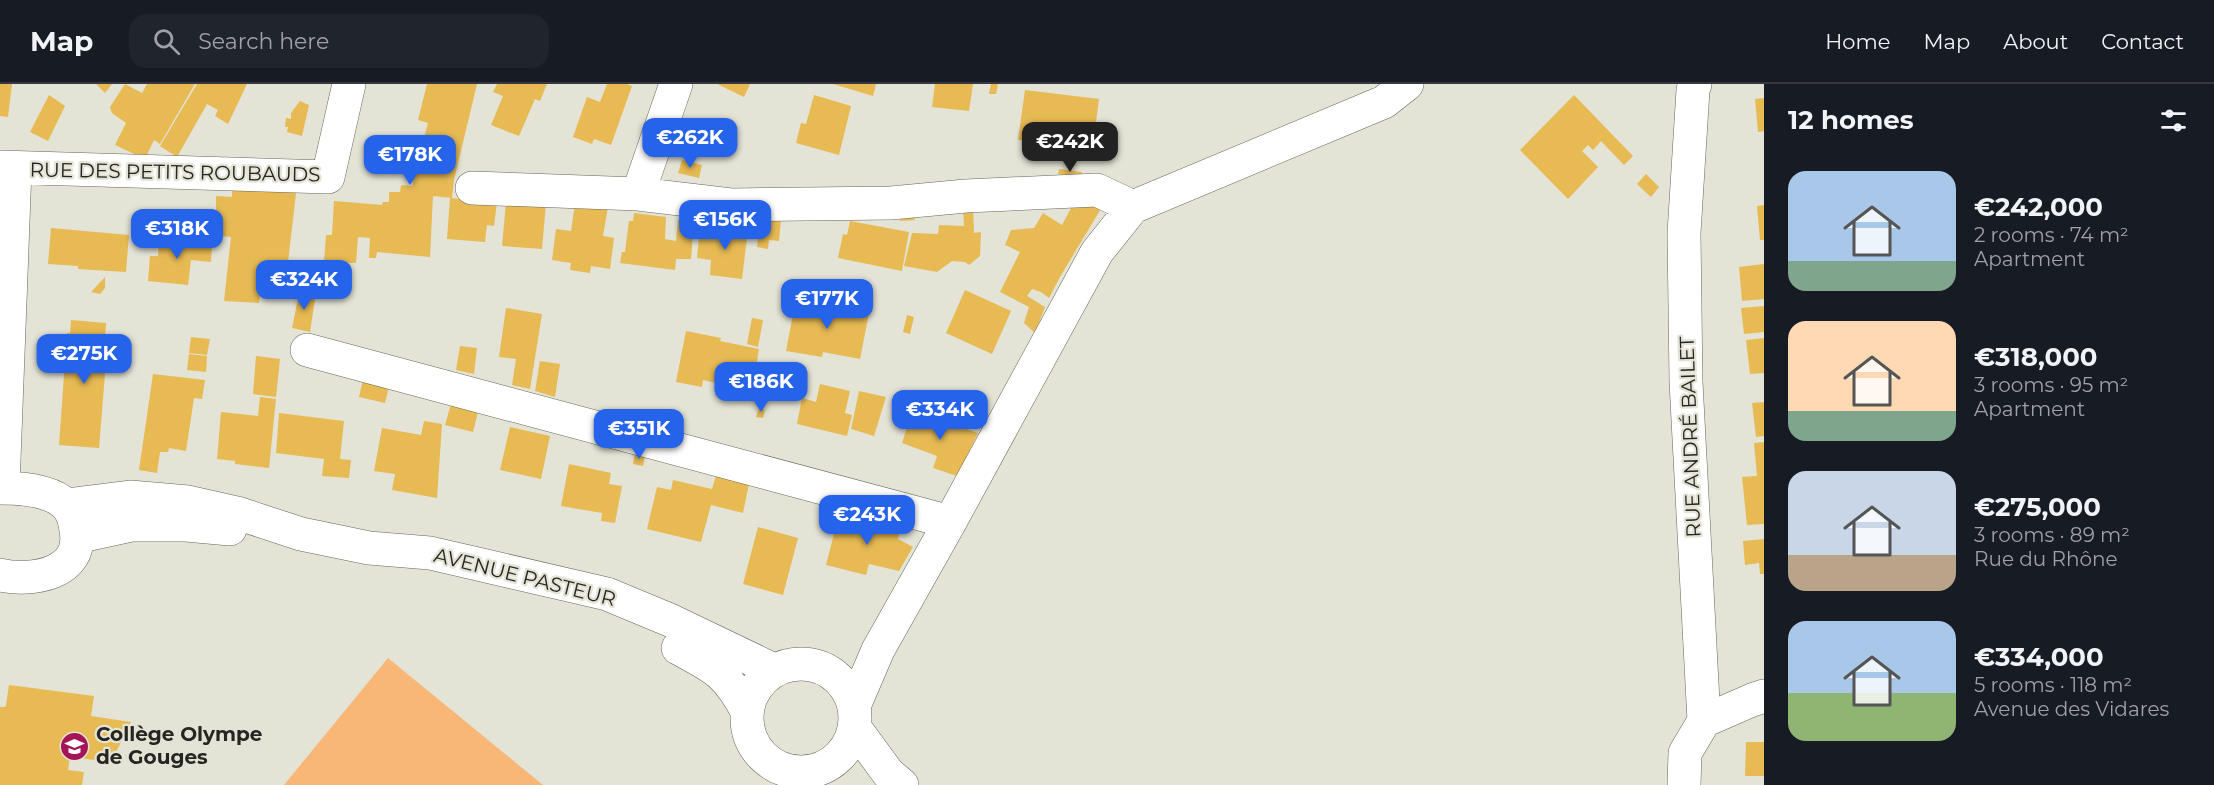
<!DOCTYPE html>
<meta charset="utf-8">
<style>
:root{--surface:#171b24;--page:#20242c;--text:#f1f3f6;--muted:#9ea1a6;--line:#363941;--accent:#2563eb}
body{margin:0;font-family:Montserrat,sans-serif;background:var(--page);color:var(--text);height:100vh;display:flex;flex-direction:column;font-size:22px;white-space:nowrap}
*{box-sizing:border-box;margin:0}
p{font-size:20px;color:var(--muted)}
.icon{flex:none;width:33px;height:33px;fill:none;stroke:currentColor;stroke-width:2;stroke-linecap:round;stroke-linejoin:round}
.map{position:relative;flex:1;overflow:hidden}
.sheet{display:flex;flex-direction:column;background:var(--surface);width:450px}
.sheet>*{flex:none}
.price{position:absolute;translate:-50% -51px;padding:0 14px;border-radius:12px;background:var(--accent);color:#fff;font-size:20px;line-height:39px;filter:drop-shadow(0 2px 3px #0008)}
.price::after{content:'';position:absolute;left:50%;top:36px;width:18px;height:14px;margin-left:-9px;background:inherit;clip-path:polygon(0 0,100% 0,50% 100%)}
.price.on{background:#222;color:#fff}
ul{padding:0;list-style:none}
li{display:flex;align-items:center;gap:18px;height:150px;padding:0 24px}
li span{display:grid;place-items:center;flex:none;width:168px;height:120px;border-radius:18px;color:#555}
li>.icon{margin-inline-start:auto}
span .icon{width:72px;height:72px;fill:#fffc;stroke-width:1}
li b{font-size:26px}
h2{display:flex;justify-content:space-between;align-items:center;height:72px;padding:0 24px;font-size:26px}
header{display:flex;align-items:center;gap:36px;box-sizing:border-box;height:84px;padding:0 30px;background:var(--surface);border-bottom:2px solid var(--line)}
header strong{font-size:28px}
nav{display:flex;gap:33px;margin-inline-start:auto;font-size:21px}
.search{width:420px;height:54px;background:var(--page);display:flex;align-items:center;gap:15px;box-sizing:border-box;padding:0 21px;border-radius:18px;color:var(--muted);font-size:22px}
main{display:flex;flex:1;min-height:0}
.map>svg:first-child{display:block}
.green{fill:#f8b677}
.building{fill:#e7ba54}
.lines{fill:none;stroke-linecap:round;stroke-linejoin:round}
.minor-casing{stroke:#66665b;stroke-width:34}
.minor{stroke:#fff;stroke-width:33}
.labels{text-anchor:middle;stroke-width:4.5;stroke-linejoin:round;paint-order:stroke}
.street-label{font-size:20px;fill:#252521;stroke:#e3e3d6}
.poi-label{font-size:20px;font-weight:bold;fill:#252521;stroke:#e3e3d6;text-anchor:start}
</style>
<header>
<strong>Map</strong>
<div class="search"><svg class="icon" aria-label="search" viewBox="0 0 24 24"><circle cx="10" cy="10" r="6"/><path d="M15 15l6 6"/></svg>Search here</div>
<nav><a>Home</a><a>Map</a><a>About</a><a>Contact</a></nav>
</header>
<main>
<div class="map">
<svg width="1764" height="701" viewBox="0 0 1764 701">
<rect width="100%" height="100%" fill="#e3e3d6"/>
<path class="green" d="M 388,574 L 543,701 L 284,701 Z"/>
<path class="building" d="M 0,0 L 12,0 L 8,33 L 0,32 Z
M 96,0 L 112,0 L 105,9 Z
M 125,0 L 142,9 L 147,0 L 195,0 L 160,60 L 154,56 L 145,75 L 115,61 L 126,39 L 112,29 L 110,23 Z
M 197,0 L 247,0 L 228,40 L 215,32 L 218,26 L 207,20 L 177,73 L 160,62 Z
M 427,0 L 477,0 L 454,96 L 452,114 L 433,112 L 430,173 L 377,168 L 376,174 L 369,174 L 370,154 L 358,153 L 356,179 L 324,178 L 326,151 L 332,151 L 334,117 L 382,121 L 383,118 L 389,118 L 389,108 L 400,108 L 401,101 L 412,102 L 428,39 L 418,36 Z
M 497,0 L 547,0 L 540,17 L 535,15 L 519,52 L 491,41 L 503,12 L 493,8 Z
M 607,0 L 627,0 L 632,2 L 611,61 L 594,55 L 592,60 L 573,53 L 587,13 L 600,18 Z
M 717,0 L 750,0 L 744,13 Z
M 833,0 L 876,0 L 873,12 Z
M 935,0 L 973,0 L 969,27 L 932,23 Z
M 991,0 L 998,0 L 996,10 L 989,10 Z
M 1025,6 L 1099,15 L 1094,54 L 1043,48 L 1042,59 L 1018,56 Z
M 49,11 L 65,22 L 48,57 L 30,48 Z
M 814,11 L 851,22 L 839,71 L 796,59 L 801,39 L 806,40 Z
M 1574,11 L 1633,72 L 1624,81 L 1601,57 L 1593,66 L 1588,61 L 1582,67 L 1598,83 L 1568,115 L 1520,66 Z
M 1764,14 L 1764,47 L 1758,48 L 1755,15 Z
M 300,17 L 309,21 L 302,52 L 287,48 L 288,43 L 285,43 L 286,34 L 291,35 L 291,29 Z
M 682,76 L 702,81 L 699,94 L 678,89 Z
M 1059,85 L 1082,88 L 1081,93 L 1058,90 Z
M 1646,90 L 1659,103 L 1651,113 L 1637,100 Z
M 232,98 L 297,101 L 287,187 L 262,186 L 259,219 L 224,217 L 231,153 L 209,151 L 212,127 L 216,126 L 216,112 L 232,113 Z
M 450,114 L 497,118 L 494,142 L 487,141 L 485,158 L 447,155 Z
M 1076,115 L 1105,118 L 1060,193 L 1049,214 L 1041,208 L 1032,205 L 1027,212 L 1045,223 L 1035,249 L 1024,239 L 1029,223 L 1000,208 L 1020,168 L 1005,161 L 1011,146 L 1034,144 L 1043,129 L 1062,141 Z
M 506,118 L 546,119 L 542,165 L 502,162 Z
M 575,120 L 608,123 L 603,152 L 614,154 L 610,185 L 591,182 L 590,189 L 570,186 L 571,179 L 552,176 L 556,145 L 571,147 Z
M 1764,121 L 1764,156 L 1760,156 L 1757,122 Z
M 973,122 L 974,149 L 981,148 L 980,172 L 969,181 L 965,178 L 952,177 L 937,188 L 904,182 L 912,149 L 938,150 L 939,141 L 964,142 L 963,123 Z
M 634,129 L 666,133 L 665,155 L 676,157 L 678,136 L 694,137 L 691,175 L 676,175 L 675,186 L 620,179 L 622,168 L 625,168 L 629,137 L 633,137 Z
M 899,129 L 914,129 L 915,136 L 900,137 Z
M 770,134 L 781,136 L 779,157 L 769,156 L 768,165 L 757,163 L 759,148 L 769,149 Z
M 850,137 L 909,148 L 902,187 L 838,174 L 843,150 L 847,151 Z
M 713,142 L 748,146 L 742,195 L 710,191 L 711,176 L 697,174 L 699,152 L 712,153 Z
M 51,144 L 129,151 L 126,188 L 78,185 L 78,182 L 48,180 Z
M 159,154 L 212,159 L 211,178 L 191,176 L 188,201 L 148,197 L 150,172 L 158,172 Z
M 1764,180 L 1764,215 L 1742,217 L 1739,183 Z
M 105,193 L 105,204 L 100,210 L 91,208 Z
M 300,205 L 316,209 L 310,248 L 292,244 Z
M 965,206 L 1011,227 L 992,270 L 946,249 Z
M 796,215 L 869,229 L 860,275 L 823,268 L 822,273 L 786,267 Z
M 1764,222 L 1764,248 L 1744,250 L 1741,224 Z
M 506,224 L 542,230 L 530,305 L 512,301 L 516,275 L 499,273 Z
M 907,231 L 914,233 L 910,250 L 903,248 Z
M 752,234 L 763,236 L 758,263 L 747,260 Z
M 71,236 L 106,239 L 105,253 L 108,253 L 99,364 L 59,361 L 67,249 L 70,249 Z
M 686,247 L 721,254 L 720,257 L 759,265 L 753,301 L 734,297 L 734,303 L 703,296 L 702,303 L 676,298 Z
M 191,253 L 210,255 L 207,271 L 189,269 Z
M 1764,254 L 1764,289 L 1750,290 L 1746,256 Z
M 460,262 L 477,264 L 474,290 L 456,286 Z
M 189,270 L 207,272 L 206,288 L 187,286 Z
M 256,272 L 280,275 L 276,313 L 253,310 Z
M 540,277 L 560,280 L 555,313 L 535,307 Z
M 153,290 L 205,296 L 202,315 L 194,314 L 186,367 L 169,364 L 168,368 L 160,368 L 157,389 L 139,386 Z
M 363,296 L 389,303 L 385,319 L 359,313 Z
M 820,300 L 850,307 L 845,329 L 852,331 L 847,352 L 797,340 L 802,314 L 816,318 Z
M 859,307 L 886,313 L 874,352 L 851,345 Z
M 260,313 L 276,315 L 269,384 L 235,380 L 235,377 L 217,375 L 221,328 L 258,332 Z
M 1764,318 L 1764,352 L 1756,353 L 1752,319 Z
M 451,320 L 478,328 L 473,348 L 445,341 Z
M 759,324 L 765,326 L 763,334 L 756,333 Z
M 912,327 L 978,349 L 957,392 L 933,384 L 937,372 L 902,359 Z
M 279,329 L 344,337 L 340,375 L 351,376 L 349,394 L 322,392 L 324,375 L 276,369 Z
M 424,337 L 442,340 L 437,414 L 392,406 L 395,390 L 374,387 L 382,344 L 421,351 Z
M 510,343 L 550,352 L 541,395 L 500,386 Z
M 1764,358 L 1764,440 L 1747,441 L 1742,393 L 1757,392 L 1754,359 Z
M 635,369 L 645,372 L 643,382 L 633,380 Z
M 569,380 L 611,389 L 609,400 L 622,402 L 615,439 L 601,437 L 602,429 L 561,422 Z
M 716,392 L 749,400 L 743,429 L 711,421 L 701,458 L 647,445 L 657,403 L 671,406 L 673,396 L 712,405 Z
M 864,430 L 896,439 L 894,448 L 899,450 L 898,455 L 913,463 L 899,487 L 869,480 L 866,491 L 826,481 L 838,434 L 861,440 Z
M 758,443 L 798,454 L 783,511 L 743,500 Z
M 1764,455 L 1764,490 L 1760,490 L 1759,479 L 1745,481 L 1743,457 Z
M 9,601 L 94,612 L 91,632 L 131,638 L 111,678 L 70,673 L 68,686 L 84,688 L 82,701 L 0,701 L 0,623 L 5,623 L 6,621 Z
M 1746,658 L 1764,658 L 1764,692 L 1745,692 Z"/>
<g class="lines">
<defs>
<path id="minor" d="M 0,83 L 328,93 L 349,0
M 472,104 L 638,110 L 731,121 L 891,119 L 966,112 L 1097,106 L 1133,123 L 1384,18 L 1407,0
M 638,110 L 676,0
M 307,266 L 950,438
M 3,403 L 15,85
M 0,404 C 19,404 51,406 66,421 C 72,427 75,438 76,446 C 84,490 32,498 0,491
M 66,421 L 130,413 L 188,418 L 237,429 L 301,450 L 369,464 L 430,469 L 607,510 L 672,537 L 774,586
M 77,453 L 132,441 L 186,441 L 230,445
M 678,564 C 715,584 726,588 747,627
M747 634a54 54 0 1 1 108 0a54 54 0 1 1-108 0Z
M 854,622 L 878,566 L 950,438 L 1097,168 L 1133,123
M 1704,637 L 1752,616 L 1764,612
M 855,644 L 888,689 L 902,701
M 1684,701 L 1685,669 L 1704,637 L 1686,298 L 1684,149 L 1693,6 L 1695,0"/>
</defs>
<use href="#minor" class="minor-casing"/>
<use href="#minor" class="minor"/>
</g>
<defs>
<symbol id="school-disc" viewBox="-11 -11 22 22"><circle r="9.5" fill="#a41457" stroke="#e3e3d6"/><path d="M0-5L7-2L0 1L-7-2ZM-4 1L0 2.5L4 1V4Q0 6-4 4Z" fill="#fff"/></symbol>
</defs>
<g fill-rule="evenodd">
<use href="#school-disc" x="58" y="646" width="33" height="33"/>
</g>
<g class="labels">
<g class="street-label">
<text transform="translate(175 88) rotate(1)" y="7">RUE DES PETITS ROUBAUDS</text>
<text transform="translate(1690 353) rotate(-92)" y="7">RUE ANDRÉ BAILET</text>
<text transform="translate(525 493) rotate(14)" y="7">AVENUE PASTEUR</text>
</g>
<g class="poi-label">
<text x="96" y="657">Collège Olympe<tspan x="96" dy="23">de Gouges</tspan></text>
</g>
</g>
</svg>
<b class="price" style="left:690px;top:85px">€262K</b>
<b class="price on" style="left:1070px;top:89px">€242K</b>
<b class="price" style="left:410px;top:102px">€178K</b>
<b class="price" style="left:725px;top:167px">€156K</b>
<b class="price" style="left:177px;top:176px">€318K</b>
<b class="price" style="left:304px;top:227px">€324K</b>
<b class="price" style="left:827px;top:246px">€177K</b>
<b class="price" style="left:84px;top:301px">€275K</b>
<b class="price" style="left:761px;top:329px">€186K</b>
<b class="price" style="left:940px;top:357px">€334K</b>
<b class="price" style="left:639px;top:376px">€351K</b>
<b class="price" style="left:867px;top:462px">€243K</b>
</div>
<section class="sheet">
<h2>12 homes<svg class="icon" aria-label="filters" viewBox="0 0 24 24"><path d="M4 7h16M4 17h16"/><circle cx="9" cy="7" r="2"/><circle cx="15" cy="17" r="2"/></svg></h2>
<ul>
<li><span style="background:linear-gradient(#a9c7e8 75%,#7fa58c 0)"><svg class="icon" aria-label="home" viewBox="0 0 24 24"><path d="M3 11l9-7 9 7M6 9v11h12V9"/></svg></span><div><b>€242,000</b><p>2 rooms · 74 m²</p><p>Apartment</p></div></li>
<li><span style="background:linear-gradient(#ffd9b3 75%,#7fa58c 0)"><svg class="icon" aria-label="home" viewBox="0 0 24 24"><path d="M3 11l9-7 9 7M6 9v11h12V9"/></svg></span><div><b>€318,000</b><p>3 rooms · 95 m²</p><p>Apartment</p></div></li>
<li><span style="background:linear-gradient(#c9d6e8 70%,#b9a48a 0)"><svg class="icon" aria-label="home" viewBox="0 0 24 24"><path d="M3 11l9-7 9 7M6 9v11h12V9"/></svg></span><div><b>€275,000</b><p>3 rooms · 89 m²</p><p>Rue du Rhône</p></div></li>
<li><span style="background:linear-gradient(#a9c7e8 60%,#8fb573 0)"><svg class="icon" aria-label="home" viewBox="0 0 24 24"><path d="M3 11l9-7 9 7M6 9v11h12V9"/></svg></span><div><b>€334,000</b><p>5 rooms · 118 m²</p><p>Avenue des Vidares</p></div></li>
</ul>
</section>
</main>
